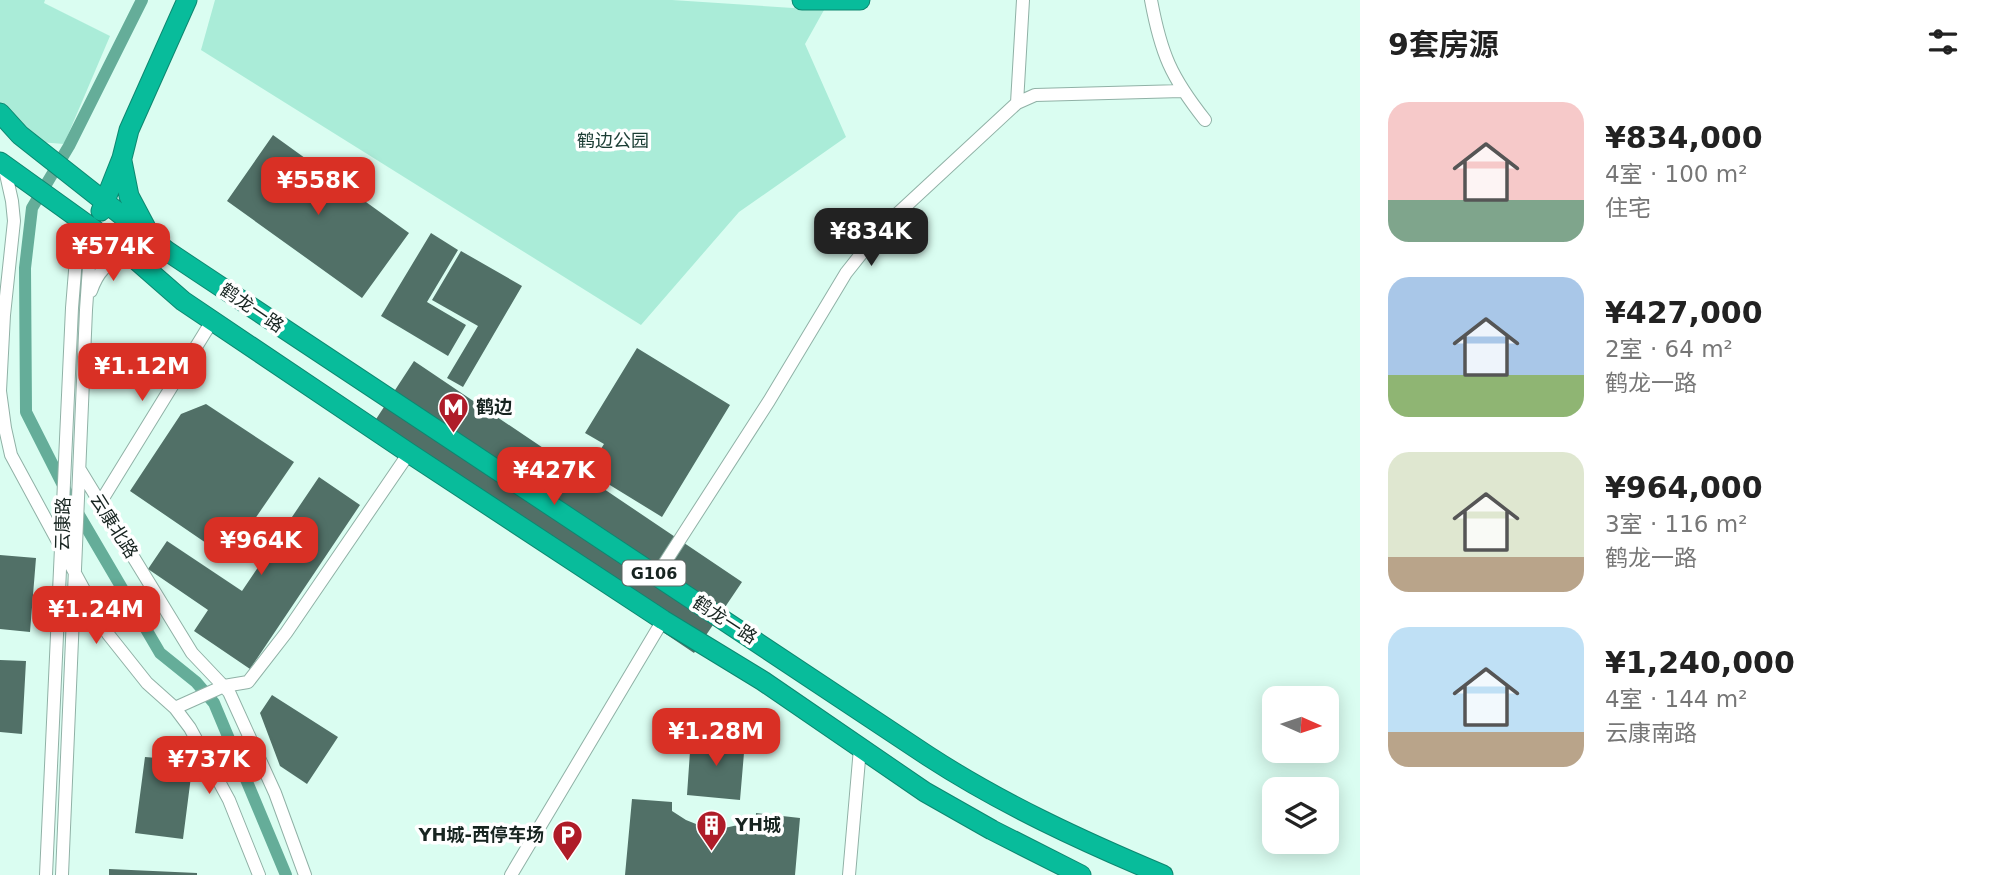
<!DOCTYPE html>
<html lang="zh">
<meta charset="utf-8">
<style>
:root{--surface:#fff;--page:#f6f6f6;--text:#222;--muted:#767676;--accent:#d93025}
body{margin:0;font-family:"DejaVu Sans","Noto Sans SC",sans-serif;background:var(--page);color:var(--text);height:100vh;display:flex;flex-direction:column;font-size:26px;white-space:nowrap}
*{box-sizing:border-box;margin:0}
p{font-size:23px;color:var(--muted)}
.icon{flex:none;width:38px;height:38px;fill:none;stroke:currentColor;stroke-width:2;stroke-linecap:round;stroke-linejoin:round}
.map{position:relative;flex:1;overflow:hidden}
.sheet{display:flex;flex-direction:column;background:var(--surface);width:630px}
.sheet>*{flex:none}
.needle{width:46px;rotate:93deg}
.tools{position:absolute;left:1262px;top:686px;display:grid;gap:14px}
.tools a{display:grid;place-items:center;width:77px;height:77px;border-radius:14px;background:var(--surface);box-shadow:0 4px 18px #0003;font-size:35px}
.price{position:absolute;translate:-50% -60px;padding:0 16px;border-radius:14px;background:var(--accent);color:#fff;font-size:23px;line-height:46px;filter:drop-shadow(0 2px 4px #0008)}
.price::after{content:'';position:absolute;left:50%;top:42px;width:21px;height:16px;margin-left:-10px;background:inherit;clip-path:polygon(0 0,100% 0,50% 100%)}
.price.selected{background:#222;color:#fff}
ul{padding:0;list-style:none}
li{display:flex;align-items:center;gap:21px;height:175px;padding:0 28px}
li span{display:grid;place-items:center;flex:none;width:196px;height:140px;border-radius:21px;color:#555}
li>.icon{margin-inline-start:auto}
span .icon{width:84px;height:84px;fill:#fffc;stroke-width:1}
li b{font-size:30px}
h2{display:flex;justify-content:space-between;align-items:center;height:84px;padding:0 28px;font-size:30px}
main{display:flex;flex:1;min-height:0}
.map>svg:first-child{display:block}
.green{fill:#aaecd8}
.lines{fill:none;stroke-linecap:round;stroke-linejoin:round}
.canal{stroke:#65ad99;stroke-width:12}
.building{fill:#517067}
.minor-casing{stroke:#90b1a6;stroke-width:14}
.highway-casing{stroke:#0d8770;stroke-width:21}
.minor{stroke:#fff;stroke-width:12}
.highway{stroke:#08bc9b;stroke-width:19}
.labels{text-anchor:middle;stroke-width:7;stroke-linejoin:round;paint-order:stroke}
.shield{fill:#fff;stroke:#5d6663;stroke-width:2}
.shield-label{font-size:16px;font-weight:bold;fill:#172420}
.park-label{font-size:18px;fill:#1a3c33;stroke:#fff}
.street-label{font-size:18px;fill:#172420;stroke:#fff}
.poi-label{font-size:18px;font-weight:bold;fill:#172420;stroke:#fff;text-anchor:start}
</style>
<main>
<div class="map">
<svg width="1360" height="875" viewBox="0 0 1360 875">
<rect width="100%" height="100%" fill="#dafdf1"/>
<path class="green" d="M 0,0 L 45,0 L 44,3 L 110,36 L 64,144 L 39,142 L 0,117 Z
M 215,0 L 672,0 L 824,10 L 805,44 L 846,137 L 739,212 L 641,325 L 201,50 Z"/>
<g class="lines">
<path class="canal" d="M 142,0 L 69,146 L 32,208 L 25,268 L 26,412 L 72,503 L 160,653 L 196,682 L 214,703 L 286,875"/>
</g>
<path class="building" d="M 273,135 L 409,233 L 362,298 L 227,201 Z
M 431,233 L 458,250 L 427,302 L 466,325 L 448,356 L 381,316 Z
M 461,251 L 522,286 L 463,387 L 447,378 L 478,326 L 432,300 Z
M 637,348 L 730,405 L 662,517 L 587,471 L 604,444 L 585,433 Z
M 414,361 L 742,582 L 694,653 L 367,433 Z
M 206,404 L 294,462 L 228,558 L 130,491 L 181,414 Z
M 319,477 L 360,505 L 250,669 L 194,631 L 208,610 L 148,569 L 167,541 L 242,591 Z
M 0,555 L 36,558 L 30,632 L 0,629 Z
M 0,660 L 26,661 L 22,734 L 0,732 Z
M 272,695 L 338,737 L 307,784 L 280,766 L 260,713 Z
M 691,737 L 745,741 L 740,800 L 687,795 Z
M 159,748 L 194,753 L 183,839 L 135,833 L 145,757 L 157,758 Z
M 632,799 L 672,802 L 672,811 L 686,820 L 701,826 L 720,829 L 756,821 L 756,813 L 800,818 L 795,875 L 625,875 Z
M 109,869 L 197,873 L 197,875 L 109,875 Z"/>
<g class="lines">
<defs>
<path id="minor" d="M 1151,0 C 1161,54 1171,77 1205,120
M 1017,103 L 1023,0
M 4,165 L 12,201 L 14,221 L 4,315 L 0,391 L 5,428 L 11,455 L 108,634 L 147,683 L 175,708 L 190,728 L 229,800 L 259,875
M 91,291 C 98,271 111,255 133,262
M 80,470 L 192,653 L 229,692 L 275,793 L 305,875
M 100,503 L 212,321
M 657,575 L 769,401 L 846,273 L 881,229 L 1017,103 L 1035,95 L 1182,91
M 175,708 L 224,686 L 248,682 L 286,633 L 409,453
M 46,875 L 72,308 L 78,234 L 76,215
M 62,875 L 86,310 L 90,252 L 95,229
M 511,875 L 663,620
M 849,875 L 860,748"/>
<path id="highway" d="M 802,0 L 860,0
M 0,113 L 20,135 L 167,251 L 197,271 L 928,756 C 1002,804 1082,841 1163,875
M 122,161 L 129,196 L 146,228
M 0,162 L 135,259 L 183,301 L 409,453 L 663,620 L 763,681 L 925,792 L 992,830 L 1081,875
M 101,211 L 122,158 L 129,130 L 187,0"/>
</defs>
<use href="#minor" class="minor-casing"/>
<use href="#highway" class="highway-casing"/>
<use href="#minor" class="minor"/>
<use href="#highway" class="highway"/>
</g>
<defs>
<symbol id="metro-pin" viewBox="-11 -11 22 30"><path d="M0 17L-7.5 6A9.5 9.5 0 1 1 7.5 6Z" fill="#af1c28" stroke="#fff"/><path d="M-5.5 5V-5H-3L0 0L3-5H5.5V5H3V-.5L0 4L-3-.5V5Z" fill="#fff"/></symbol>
<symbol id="building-pin" viewBox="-11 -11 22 30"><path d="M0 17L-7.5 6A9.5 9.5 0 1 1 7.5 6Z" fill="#af1c28" stroke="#fff"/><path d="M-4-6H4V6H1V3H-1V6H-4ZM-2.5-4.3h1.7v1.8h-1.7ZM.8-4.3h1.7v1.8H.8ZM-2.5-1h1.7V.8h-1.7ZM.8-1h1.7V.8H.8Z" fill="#fff"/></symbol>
<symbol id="parking-pin" viewBox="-11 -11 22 30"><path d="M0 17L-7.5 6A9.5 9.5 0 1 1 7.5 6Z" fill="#af1c28" stroke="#fff"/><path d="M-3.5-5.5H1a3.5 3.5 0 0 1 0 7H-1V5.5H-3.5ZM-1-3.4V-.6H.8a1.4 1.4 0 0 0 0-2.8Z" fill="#fff"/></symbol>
</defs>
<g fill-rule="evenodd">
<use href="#metro-pin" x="436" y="390" width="35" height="47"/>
<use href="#building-pin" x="694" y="808" width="35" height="47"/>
<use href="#parking-pin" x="550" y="818" width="35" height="47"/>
</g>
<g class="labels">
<rect class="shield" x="622.5" y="560.5" width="63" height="25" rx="5"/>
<g class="shield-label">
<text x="654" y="579">G106</text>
</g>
<g class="park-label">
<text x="613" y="147">鹤边公园</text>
</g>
<g class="street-label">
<text transform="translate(252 308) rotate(34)" y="6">鹤龙一路</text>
<text transform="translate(63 524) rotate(-89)" y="6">云康路</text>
<text transform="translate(114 526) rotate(58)" y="6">云康北路</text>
<text transform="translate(725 620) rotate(33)" y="6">鹤龙一路</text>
</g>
<g class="poi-label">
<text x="476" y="413">鹤边</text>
<text x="735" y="831">YH城</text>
<text x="544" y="841" text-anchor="end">YH城-西停车场</text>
</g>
</g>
</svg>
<div class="tools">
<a><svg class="needle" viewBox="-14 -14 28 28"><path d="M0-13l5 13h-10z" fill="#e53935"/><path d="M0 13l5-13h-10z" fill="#767676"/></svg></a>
<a><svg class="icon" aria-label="layers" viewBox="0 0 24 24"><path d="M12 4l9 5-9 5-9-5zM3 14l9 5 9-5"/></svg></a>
</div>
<b class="price" style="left:318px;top:217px">¥558K</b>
<b class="price selected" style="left:871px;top:268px">¥834K</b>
<b class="price" style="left:113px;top:283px">¥574K</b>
<b class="price" style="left:142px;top:403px">¥1.12M</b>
<b class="price" style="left:554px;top:507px">¥427K</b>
<b class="price" style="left:261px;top:577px">¥964K</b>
<b class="price" style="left:96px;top:646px">¥1.24M</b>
<b class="price" style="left:716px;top:768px">¥1.28M</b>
<b class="price" style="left:209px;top:796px">¥737K</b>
</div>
<section class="sheet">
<h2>9套房源<svg class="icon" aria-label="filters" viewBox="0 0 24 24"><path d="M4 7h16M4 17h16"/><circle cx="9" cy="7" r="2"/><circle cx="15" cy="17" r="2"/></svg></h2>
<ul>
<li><span style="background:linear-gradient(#f6c9c9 70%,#7fa58c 0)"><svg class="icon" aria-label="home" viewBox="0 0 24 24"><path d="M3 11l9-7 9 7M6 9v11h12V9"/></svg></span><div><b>¥834,000</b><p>4室 · 100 m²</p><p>住宅</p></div></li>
<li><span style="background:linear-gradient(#a9c7e8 70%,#8fb573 0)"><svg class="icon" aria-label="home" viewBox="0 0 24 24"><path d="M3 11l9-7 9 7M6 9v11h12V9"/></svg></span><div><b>¥427,000</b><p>2室 · 64 m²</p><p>鹤龙一路</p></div></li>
<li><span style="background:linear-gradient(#dfe7d0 75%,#b9a48a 0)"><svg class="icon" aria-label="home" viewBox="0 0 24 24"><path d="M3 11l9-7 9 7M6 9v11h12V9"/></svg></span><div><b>¥964,000</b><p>3室 · 116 m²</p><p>鹤龙一路</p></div></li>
<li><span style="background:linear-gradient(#bfe0f5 75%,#b9a48a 0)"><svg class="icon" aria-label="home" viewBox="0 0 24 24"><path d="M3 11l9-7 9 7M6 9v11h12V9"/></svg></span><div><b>¥1,240,000</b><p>4室 · 144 m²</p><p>云康南路</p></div></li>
</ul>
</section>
</main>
